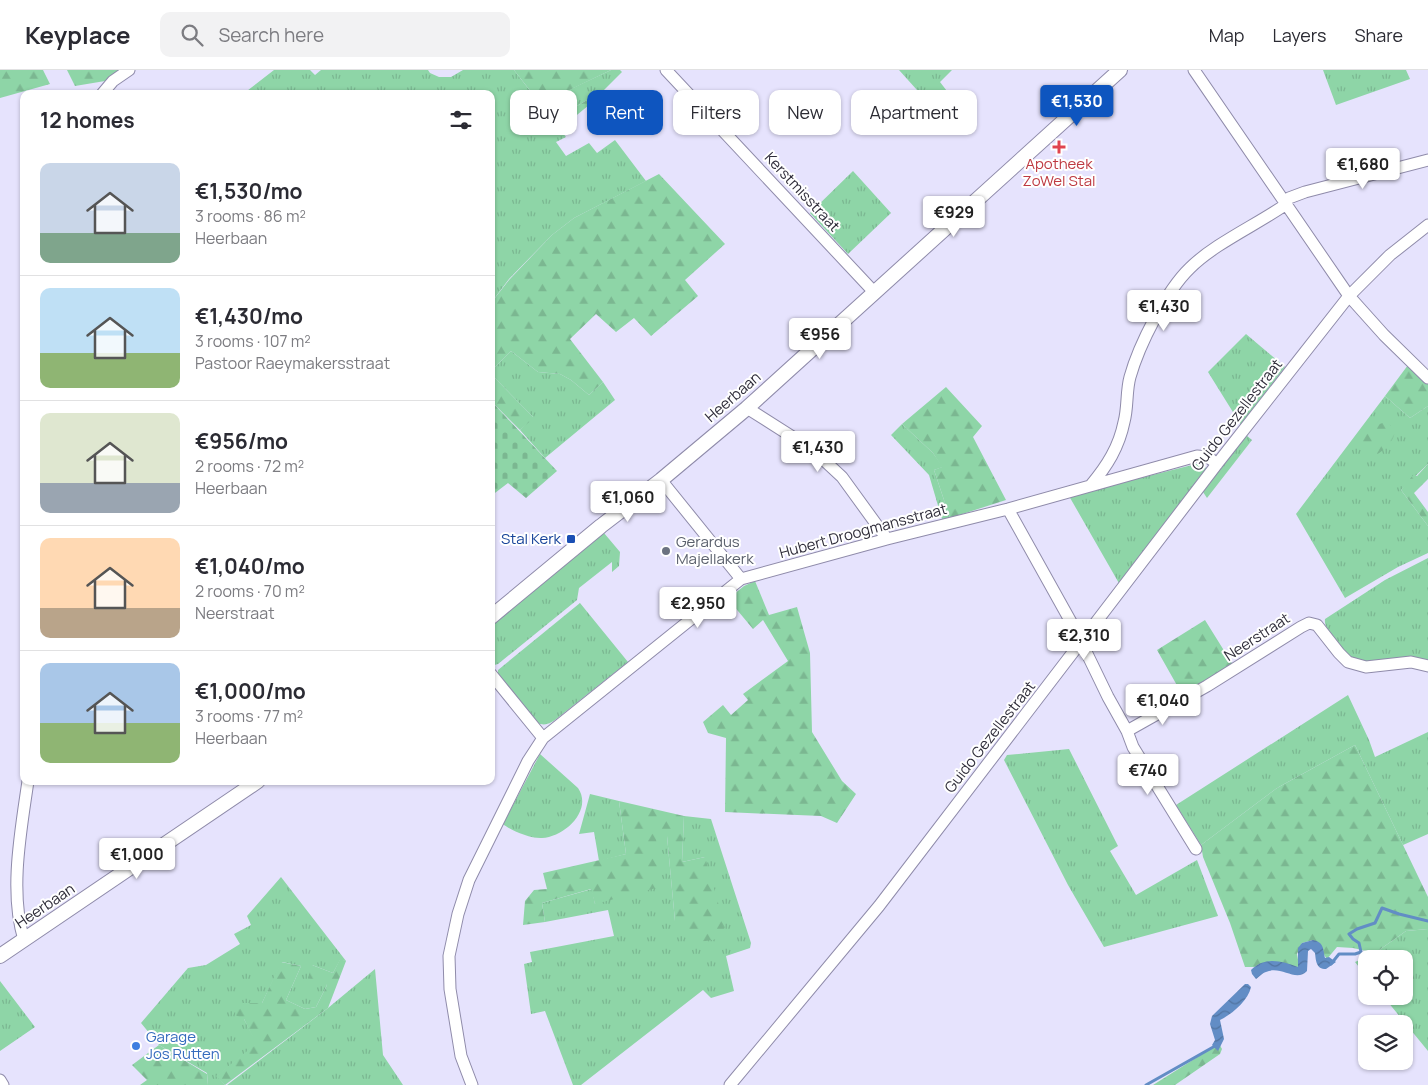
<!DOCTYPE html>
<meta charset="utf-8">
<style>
:root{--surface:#fff;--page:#f2f2f3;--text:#2b2b33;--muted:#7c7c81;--line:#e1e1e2;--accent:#0e55bf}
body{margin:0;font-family:Manrope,sans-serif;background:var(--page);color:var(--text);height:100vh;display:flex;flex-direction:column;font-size:19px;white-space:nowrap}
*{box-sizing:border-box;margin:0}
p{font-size:16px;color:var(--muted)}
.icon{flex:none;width:28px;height:28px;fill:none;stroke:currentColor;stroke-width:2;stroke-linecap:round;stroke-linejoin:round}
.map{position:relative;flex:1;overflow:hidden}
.details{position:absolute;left:20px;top:20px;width:475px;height:695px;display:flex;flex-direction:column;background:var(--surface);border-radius:10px;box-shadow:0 1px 4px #0004}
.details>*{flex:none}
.guide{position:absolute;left:510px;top:20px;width:475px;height:45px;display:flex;gap:10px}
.fabs{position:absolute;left:1358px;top:880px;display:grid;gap:10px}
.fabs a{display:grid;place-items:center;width:55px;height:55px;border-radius:10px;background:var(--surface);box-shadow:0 1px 4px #0004;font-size:25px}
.price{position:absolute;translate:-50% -42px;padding:0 11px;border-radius:5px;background:#fff;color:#222;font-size:16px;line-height:32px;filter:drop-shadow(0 1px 2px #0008)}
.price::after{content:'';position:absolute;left:50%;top:30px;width:15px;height:11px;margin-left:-8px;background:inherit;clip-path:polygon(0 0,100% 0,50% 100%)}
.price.selected{background:var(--accent);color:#fff}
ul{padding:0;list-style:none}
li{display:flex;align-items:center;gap:15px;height:125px;padding:0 20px}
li+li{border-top:1px solid var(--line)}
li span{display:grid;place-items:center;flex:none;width:140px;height:100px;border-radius:10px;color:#555}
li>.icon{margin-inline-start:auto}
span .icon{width:60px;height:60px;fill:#fffc;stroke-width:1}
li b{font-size:21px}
h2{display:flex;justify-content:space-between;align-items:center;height:60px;padding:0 20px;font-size:21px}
.pill{padding:0 18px;border-radius:10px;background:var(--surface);box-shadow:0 1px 4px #0004;font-size:18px;line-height:45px}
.pill.selected{background:var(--accent);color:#fff}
header{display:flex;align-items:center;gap:30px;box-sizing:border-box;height:70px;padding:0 25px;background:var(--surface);border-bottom:1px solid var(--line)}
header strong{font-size:24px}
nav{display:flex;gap:28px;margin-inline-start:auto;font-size:18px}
.search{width:350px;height:45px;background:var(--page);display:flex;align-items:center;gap:12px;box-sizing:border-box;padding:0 18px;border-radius:10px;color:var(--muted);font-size:19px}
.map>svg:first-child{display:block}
.grass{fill:url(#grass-tufts)}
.forest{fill:url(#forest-firs)}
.cemetery{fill:url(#cemetery-stones)}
.water{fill:url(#water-waves)}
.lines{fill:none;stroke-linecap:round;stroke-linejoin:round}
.stream{stroke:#628dc5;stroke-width:3}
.minor-casing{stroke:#8f8baa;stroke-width:13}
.tertiary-casing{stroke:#8f8baa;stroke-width:16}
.minor{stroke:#fff;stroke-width:11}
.tertiary{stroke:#fff;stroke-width:14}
.health-dot{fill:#e0444e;stroke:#fff;stroke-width:2}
.transit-dot{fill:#1a4fb4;stroke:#fff;stroke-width:2}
.worship-dot{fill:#6b7280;stroke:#fff;stroke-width:2}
.shop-dot{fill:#3f7fe0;stroke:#fff;stroke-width:2}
.labels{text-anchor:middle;stroke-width:4;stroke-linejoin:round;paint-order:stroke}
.health-label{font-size:15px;fill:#be3a42;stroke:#fff}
.street-label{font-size:15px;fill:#302e3b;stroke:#fff}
.transit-label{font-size:15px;fill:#164399;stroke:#fff;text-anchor:end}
.worship-label{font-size:15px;fill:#5b616d;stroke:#fff;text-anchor:start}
.shop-label{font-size:15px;fill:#366cbe;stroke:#fff;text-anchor:start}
</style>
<header>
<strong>Keyplace</strong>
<div class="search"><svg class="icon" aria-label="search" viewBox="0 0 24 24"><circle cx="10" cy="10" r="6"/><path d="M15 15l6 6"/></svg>Search here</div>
<nav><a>Map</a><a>Layers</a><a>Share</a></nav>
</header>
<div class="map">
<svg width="1428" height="1015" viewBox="0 0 1428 1015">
<defs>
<pattern id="grass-tufts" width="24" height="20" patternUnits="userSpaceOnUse" patternTransform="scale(1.25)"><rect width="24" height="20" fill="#8ed5a7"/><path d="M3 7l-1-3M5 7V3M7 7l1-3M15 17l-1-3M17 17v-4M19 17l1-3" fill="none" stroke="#7bb791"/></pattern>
<pattern id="forest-firs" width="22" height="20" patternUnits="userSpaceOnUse" patternTransform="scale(1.25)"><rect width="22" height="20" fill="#8ed5a7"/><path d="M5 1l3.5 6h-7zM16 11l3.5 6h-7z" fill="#7bb791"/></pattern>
<pattern id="cemetery-stones" width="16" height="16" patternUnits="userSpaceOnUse" patternTransform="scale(1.25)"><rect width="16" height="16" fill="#8ed5a7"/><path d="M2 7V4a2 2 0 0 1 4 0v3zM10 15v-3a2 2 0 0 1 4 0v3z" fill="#7bb791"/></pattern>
<pattern id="water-waves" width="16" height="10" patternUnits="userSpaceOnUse" patternTransform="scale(1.25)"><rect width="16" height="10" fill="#628dc5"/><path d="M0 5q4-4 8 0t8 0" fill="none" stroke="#5174a1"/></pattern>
</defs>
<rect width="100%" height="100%" fill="#e6e3fd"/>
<path class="grass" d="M 274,0 L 310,0 L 315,5 L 321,0 L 428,0 L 430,3 L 439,7 L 451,7 L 463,0 L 514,0 L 566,67 L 556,72 L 566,86 L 589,73 L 597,83 L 615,70 L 646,111 L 574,148 L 552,165 L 509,209 L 491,233 L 491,24 L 243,24 Z
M 611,0 L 620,0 L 622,2 L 589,35 L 587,30 L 572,39 L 558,25 Z
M 899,0 L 952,0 L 940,12 L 950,25 L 935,40 Z
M 1323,0 L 1406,0 L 1410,9 L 1336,35 Z
M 853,101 L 891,143 L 848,184 L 810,143 Z
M 1246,264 L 1285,297 L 1241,355 L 1208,302 Z
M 511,281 L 538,302 L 560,304 L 571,310 L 589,325 L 603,312 L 615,330 L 545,388 L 520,360 L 533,347 L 491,304 L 491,301 Z
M 1385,326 L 1410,348 L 1428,336 L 1428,394 L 1401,420 L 1428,456 L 1428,483 L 1398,497 L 1345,528 L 1296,444 Z
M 902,354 L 933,383 L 943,397 L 934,400 L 950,448 L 942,449 L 929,405 L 891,365 Z
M 1246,365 L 1252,370 L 1207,428 L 1203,422 Z
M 1200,393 L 1206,398 L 1206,403 L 1120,515 L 1069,426 Z
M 604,463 L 620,482 L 619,496 L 612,502 L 612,492 L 579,518 L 577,530 L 498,594 L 491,596 L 491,555 Z
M 1428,488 L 1428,591 C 1408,591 1372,597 1354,589 C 1344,584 1338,575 1333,566 C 1329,561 1324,556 1325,549 L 1385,510 Z
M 580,533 L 628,592 L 555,650 C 549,654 545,656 537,653 L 498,606 L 498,600 Z
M 1348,625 L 1369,670 L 1375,687 L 1428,662 L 1428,764 L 1403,775 L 1355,675 L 1277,718 L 1201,775 L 1176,735 Z
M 1069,679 L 1118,776 L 1110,781 L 1136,825 L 1197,790 L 1218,846 L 1104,877 L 1068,815 L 1004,690 L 1007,685 Z
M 540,684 L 578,718 C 593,740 565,767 542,768 C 532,769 511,761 503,754 Z
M 590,724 L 619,731 L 626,784 L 599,791 L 594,762 L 579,764 Z
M 684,746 L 711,749 L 751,873 L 750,878 L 726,886 L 734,921 L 711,928 L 703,920 L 581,1015 L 573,1015 L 545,941 L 531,944 L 524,894 L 532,892 L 530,882 L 614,866 L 608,840 L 545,852 L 542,833 L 592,819 L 595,834 L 656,765 L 667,766 L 675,851 L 705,787 L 682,792 Z
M 281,807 L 346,891 L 340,890 L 333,903 L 312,895 L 327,915 L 316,937 L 305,939 L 286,930 L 301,896 L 282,892 L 262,933 L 244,949 L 257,974 L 217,1006 L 225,1015 L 208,1015 L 207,1003 L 159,975 L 141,953 L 188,898 L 206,895 L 240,874 L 234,864 L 251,855 L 247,846 Z
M 1428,859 L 1428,981 L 1383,926 L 1404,926 L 1404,889 L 1366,889 L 1366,906 L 1355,892 L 1375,883 L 1406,861 Z
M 375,899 L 383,985 L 403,1015 L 227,1015 L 328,938 Z
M 0,911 L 35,957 L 0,981 Z"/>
<path class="forest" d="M 0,0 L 43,0 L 50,14 L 0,28 Z
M 67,0 L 120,0 L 105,11 L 75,16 Z
M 514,0 L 611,0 L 559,25 L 572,39 L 587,30 L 589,35 L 560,59 Z
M 659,104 L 725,174 L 685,210 L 698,226 L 651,266 L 634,248 L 616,262 L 596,244 L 570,269 L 603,312 L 589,325 L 571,310 L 560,304 L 538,302 L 511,281 L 491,301 L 491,233 L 509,210 L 552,165 L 574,148 Z
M 1408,295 L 1428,314 L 1428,336 L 1410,348 L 1385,326 Z
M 491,304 L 534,348 L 520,360 L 491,331 Z
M 946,317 L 982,356 L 973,367 L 1006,430 L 950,448 L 934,400 L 942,397 L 933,383 L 902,354 Z
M 1387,352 L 1395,360 C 1394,374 1382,381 1371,389 L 1361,379 C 1359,365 1375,354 1387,352 Z
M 1428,394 L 1428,409 L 1414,423 L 1428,442 L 1428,456 L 1401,420 L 1413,405 L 1417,406 Z
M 755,511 L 769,545 L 797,537 L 810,583 L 812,662 L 842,711 L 856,724 L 837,753 L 821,746 L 725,742 L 726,668 L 708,663 L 703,652 L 723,635 L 731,645 L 748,630 L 743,624 L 788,591 L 763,550 L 753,559 L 728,529 L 744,516 Z
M 1205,550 L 1233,595 L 1183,626 L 1157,580 Z
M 1355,675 L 1428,827 L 1428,859 L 1406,861 L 1375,883 L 1353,878 L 1337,877 L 1327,889 L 1313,870 L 1302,873 L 1297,884 L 1299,895 L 1298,897 L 1259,894 L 1255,897 L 1245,897 L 1230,853 L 1203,787 L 1201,775 L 1277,718 Z
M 619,731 L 684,746 L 682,792 L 705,787 L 725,857 L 717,869 L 694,873 L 682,865 L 675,851 L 667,766 L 656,766 L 660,817 L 595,834 L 591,819 L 542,833 L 545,852 L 523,855 L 525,831 L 534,820 L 547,819 L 543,803 L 626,784 Z
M 340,889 L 346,891 L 328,938 L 225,1015 L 216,1006 L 256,974 L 244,949 L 235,945 L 238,933 L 262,933 L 281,892 L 301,896 L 286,930 L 305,939 L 316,937 L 327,915 L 308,908 L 312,895 L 333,903 Z
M 1215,966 L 1222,979 L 1220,984 L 1175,1015 L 1153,1015 L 1215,976 Z
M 159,975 L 207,1004 L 208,1015 L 140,1015 L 147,1010 L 132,995 Z"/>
<path class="cemetery" d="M 491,331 L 557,401 L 526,428 L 508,413 L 491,426 Z"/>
<path class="water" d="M 1313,870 C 1324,872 1323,879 1325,888 L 1329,887 L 1336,892 L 1326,899 C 1316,899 1316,891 1315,883 L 1311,879 L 1308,881 L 1307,901 C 1296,913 1281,895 1266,902 C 1262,903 1259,907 1256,909 L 1252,904 L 1251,900 C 1265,886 1282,891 1298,897 L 1298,878 L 1302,873 Z
M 1245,914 L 1248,914 L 1251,917 C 1248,931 1232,944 1220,950 L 1224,969 L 1218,981 L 1212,975 L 1215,970 L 1210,954 L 1212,946 Z"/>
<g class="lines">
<path class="stream" d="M 1331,894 L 1339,884 L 1355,884 L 1361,882 L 1359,873 L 1353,869 L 1349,864 L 1357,859 L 1375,853 L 1382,838 L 1399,844 L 1428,851
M 1146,1015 L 1215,976 L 1215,974"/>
<defs>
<path id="minor" d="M 666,0 L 874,222
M 1194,0 L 1349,226 L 1384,265 L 1428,308
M 102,24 L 113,11 L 129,0
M 747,338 L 813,380 L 842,407 L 887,469
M 661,410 L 741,509
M 1091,415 C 1107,396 1119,377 1124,352 C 1128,338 1126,321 1130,307 C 1139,275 1166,221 1190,198 C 1214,174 1256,155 1285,135 L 1289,128 L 1305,122 L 1428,90
M 1008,439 L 1076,561 L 1108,627 L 1127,661 L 1207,616 L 1301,557 L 1309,553 L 1317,555 L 1339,583 L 1348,592 L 1366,597 L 1411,592 L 1428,596
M 491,604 L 543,668
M 1127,661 L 1133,677 L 1196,779
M 24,870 C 9,822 21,760 28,711
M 0,1010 L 3,1015
M 472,1015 L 461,986 L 450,919 L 449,886 L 458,844 L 469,810 L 528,691 L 543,668 L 741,509 L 887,469 L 1008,439 L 1197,386 L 1208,387 L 1217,394
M 730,1015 L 879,836 L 1217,394 L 1349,226 L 1390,185 L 1428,155"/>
<path id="tertiary" d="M 491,547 L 601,456 L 661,410 L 747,338 L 1120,0
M 0,886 L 258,711"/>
</defs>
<use href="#minor" class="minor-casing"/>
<use href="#tertiary" class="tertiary-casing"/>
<use href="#minor" class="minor"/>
<use href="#tertiary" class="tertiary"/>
</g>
<path class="health-dot" d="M1056.5 69.5h5v5h5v5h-5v5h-5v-5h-5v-5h5z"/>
<rect class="transit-dot" x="566" y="464" width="10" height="10" rx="2.5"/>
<circle class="worship-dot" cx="666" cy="481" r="5"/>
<circle class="shop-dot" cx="136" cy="976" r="5"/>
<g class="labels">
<g class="health-label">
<text x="1059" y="99">Apotheek<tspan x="1059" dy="17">ZoWel Stal</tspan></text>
</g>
<g class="street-label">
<text transform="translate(802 122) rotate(47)" y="5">Kerstmisstraat</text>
<text transform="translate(733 327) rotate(-41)" y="5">Heerbaan</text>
<text transform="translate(1237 345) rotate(-52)" y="5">Guido Gezellestraat</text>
<text transform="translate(863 461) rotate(-15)" y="5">Hubert Droogmansstraat</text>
<text transform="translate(1257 567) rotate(-33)" y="5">Neerstraat</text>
<text transform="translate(990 667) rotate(-52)" y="5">Guido Gezellestraat</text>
<text transform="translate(45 836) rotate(-34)" y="5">Heerbaan</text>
</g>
<g class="transit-label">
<text x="561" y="474">Stal Kerk</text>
</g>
<g class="worship-label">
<text x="676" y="477">Gerardus<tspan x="676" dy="17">Majellakerk</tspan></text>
</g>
<g class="shop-label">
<text x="146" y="972">Garage<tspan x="146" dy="17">Jos Rutten</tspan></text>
</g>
</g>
</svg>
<div class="fabs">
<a><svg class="icon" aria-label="locate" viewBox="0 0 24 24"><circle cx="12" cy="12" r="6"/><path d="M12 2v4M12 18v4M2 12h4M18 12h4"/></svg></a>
<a><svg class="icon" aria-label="layers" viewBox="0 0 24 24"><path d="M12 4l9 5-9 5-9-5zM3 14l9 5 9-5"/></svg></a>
</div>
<b class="price selected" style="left:1077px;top:57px">€1,530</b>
<b class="price" style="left:1363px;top:120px">€1,680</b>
<b class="price" style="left:954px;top:168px">€929</b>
<b class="price" style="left:1164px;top:262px">€1,430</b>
<b class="price" style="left:820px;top:290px">€956</b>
<b class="price" style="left:818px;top:403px">€1,430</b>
<b class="price" style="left:628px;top:453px">€1,060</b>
<b class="price" style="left:698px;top:559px">€2,950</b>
<b class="price" style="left:1084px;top:591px">€2,310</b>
<b class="price" style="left:1163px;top:656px">€1,040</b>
<b class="price" style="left:1148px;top:726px">€740</b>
<b class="price" style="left:137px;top:810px">€1,000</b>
<div class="guide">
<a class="pill">Buy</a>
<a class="pill selected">Rent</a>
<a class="pill">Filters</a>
<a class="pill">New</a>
<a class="pill">Apartment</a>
</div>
<section class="details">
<h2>12 homes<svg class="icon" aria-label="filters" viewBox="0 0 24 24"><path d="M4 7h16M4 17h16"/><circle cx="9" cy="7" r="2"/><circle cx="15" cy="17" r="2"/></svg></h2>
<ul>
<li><span style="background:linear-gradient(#c9d6e8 70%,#7fa58c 0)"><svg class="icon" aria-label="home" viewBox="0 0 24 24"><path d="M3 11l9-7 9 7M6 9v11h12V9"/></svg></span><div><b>€1,530/mo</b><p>3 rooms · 86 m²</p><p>Heerbaan</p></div></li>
<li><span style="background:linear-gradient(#bfe0f5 65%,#8fb573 0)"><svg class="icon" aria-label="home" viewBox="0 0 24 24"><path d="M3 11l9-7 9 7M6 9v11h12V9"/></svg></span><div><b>€1,430/mo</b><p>3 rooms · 107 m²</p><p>Pastoor Raeymakersstraat</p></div></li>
<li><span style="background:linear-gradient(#dfe7d0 70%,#9aa5b1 0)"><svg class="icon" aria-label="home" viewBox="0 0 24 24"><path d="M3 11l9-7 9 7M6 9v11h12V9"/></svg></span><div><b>€956/mo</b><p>2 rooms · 72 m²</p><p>Heerbaan</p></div></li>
<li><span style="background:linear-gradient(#ffd9b3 70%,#b9a48a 0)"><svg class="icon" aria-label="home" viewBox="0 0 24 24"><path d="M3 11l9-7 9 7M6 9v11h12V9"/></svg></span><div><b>€1,040/mo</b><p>2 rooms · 70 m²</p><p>Neerstraat</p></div></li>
<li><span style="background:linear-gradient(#a9c7e8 60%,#8fb573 0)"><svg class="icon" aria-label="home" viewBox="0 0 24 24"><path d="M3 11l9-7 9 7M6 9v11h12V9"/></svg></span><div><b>€1,000/mo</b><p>3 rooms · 77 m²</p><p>Heerbaan</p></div></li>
</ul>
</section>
</div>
